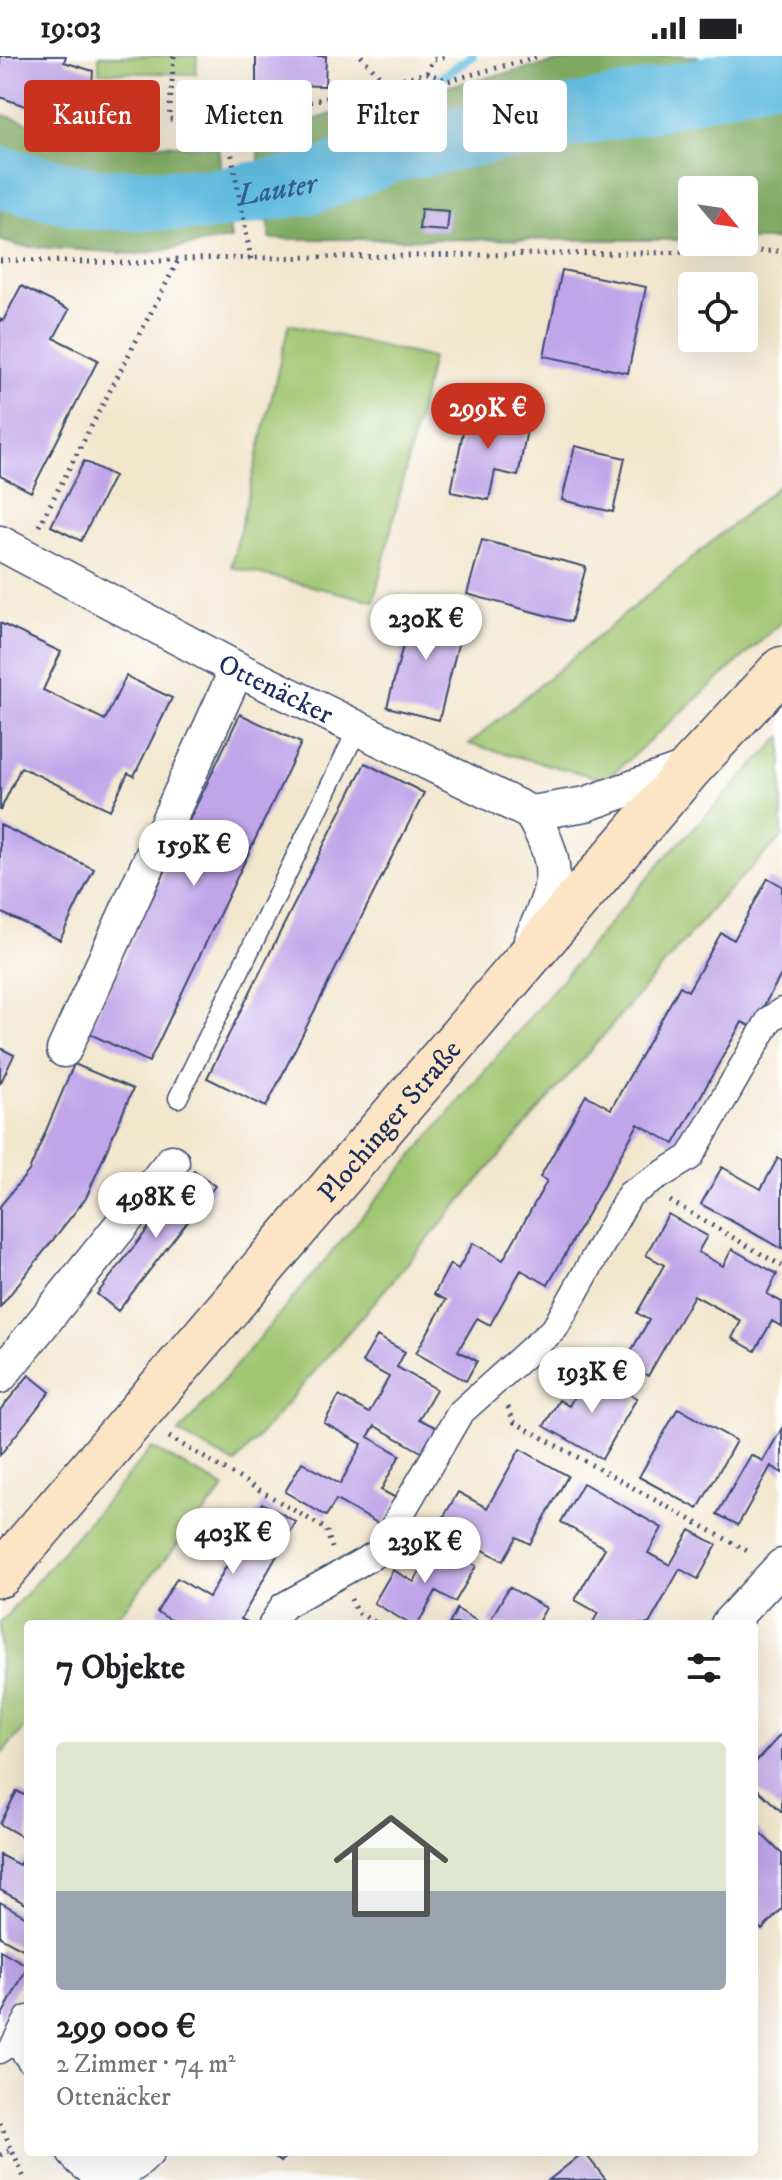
<!DOCTYPE html>
<html lang="de">
<meta charset="utf-8">
<style>
:root{--surface:#fff;--page:#f6f6f6;--text:#202124;--muted:#757577;--accent:#c8321e}
body{margin:0;font-family:"IM FELL DW Pica",serif;background:var(--page);color:var(--text);height:100vh;display:flex;flex-direction:column;font-size:30px;white-space:nowrap}
*{box-sizing:border-box;margin:0}
p{font-size:26px;color:var(--muted)}
.icon{flex:none;width:44px;height:44px;fill:none;stroke:currentColor;stroke-width:2;stroke-linecap:round;stroke-linejoin:round}
.map{position:relative;flex:1;overflow:hidden}
.details{position:absolute;left:24px;top:1564px;width:734px;height:536px;display:flex;flex-direction:column;background:var(--surface);border-radius:8px;box-shadow:0 8px 32px #0002}
.details>*{flex:none}
.hud{position:absolute;left:24px;top:24px;width:734px;height:72px;display:flex;gap:16px}
.needle{width:52px;rotate:119deg}
.fabs{position:absolute;left:678px;top:120px;display:grid;gap:16px}
.fabs a{display:grid;place-items:center;width:80px;height:80px;border-radius:8px;background:var(--surface);box-shadow:0 8px 32px #0002;font-size:40px}
.price{position:absolute;translate:-50% -68px;padding:0 18px;border-radius:28px;background:#fff;color:#222;font-size:26px;line-height:52px;filter:drop-shadow(0 2px 4px #0008)}
.price::after{content:'';position:absolute;left:50%;top:48px;width:24px;height:18px;margin-left:-12px;background:inherit;clip-path:polygon(0 0,100% 0,50% 100%)}
.price.on{background:var(--accent);color:#fff}
ul{padding:0;list-style:none}
li{display:grid;align-content:center;gap:16px;height:424px;padding:0 32px}
li span{display:grid;place-items:center;height:248px;border-radius:8px;color:#555}
li>.icon{margin-inline-start:auto}
span .icon{width:144px;height:144px;fill:#fffc;stroke-width:1}
li b{font-size:34px}
h2{display:flex;justify-content:space-between;align-items:center;height:96px;padding:0 32px;font-size:34px}
.pill{padding:0 28px;border-radius:8px;background:var(--surface);box-shadow:0 8px 32px #0002;font-size:28px;line-height:72px}
.pill.on{background:var(--accent);color:#fff}
.status{display:flex;justify-content:space-between;align-items:center;height:56px;padding:0 40px;background:var(--surface);direction:ltr}
.status svg{height:22px;fill:currentColor}
.map>svg:first-child{display:block}
.green{fill:#a0c56f;stroke:#5e7a66;stroke-width:2}
.forest{fill:#80aa62;stroke:#4e6c60;stroke-width:2}
.lines{fill:none;stroke-linecap:round;stroke-linejoin:round}
.stream{stroke:#61bbdf;stroke-width:10}
.river{stroke:#61bbdf;stroke-width:62}
.building{fill:#c0a6e9}
.service-casing{stroke:#3b4a6f;stroke-width:21}
.pedestrian-casing{stroke:#3b4a6f;stroke-width:29}
.minor-casing{stroke:#3b4a6f;stroke-width:37}
.secondary-casing{stroke:#3b4a6f;stroke-width:47}
.path{stroke:#3b4a6f;stroke-width:5;stroke-dasharray:2 6;stroke-linecap:butt}
.service{stroke:#fff;stroke-width:18}
.pedestrian{stroke:#fff;stroke-width:26}
.minor{stroke:#fff;stroke-width:34}
.secondary{stroke:#fce5c4;stroke-width:44}
.labels{text-anchor:middle;stroke-width:6;stroke-linejoin:round;paint-order:stroke}
.street-label{font-size:28px;fill:#1b2f5e;stroke:#fff}
.water-label{font-size:30px;font-style:italic;fill:#34608b;stroke:#fff}
</style>
<div class="status"><b>19:03</b><svg viewBox="0 0 49 12"><path d="M0 12V9h3v3zM5 12V6h3v6zM10 12V3h3v9zM15 12V0h3v12zM26 1h20v11H26zM47 4h2v5h-2z"/></svg></div>
<div class="map">
<svg width="782" height="2124" viewBox="0 0 782 2124">
<rect width="100%" height="100%" fill="#fff"/>
<filter id="ink" filterUnits="userSpaceOnUse"><feTurbulence type="fractalNoise" baseFrequency=".0125" numOctaves="2"/><feDisplacementMap in="SourceGraphic" scale="16" xChannelSelector="R" yChannelSelector="G"/><feConvolveMatrix kernelMatrix="1 2 1 2 8 2 1 2 1" color-interpolation-filters="sRGB"/></filter>
<filter id="wash" filterUnits="userSpaceOnUse"><feTurbulence type="fractalNoise" baseFrequency=".006" numOctaves="4" result="noise"/><feDisplacementMap in="SourceGraphic" scale="32" xChannelSelector="R" yChannelSelector="G"/><feGaussianBlur stdDeviation="1.8" result="paint"/><feColorMatrix in="noise" values="0 0 0 0 0 0 0 0 0 0 0 0 0 0 0 0 0 1.4 0 .05"/><feComposite in="paint" operator="in"/></filter>
<g filter="url(#wash)">
<rect width="100%" height="100%" fill="#f2e6cd"/>
<path class="green" d="M 99,0 L 197,0 L 196,18 L 99,16 Z
M 289,268 L 432,302 L 374,545 L 231,511 Z
M 782,427 L 782,566 L 606,724 L 469,688 Z
M 782,680 L 782,781 L 723,840 L 235,1408 L 179,1377 L 661,806 Z
M 152,1392 L 225,1432 L 111,1568 L 28,1568 L 28,1667 L 0,1700 L 0,1567 Z"/>
<path class="forest" d="M 585,0 L 698,0 L 706,13 L 761,0 L 782,0 L 782,184 L 744,184 L 744,134 L 692,134 L 692,184 L 270,183 L 256,81 L 363,49 Z
M 0,58 L 90,85 L 218,91 L 231,183 L 139,198 L 19,190 L 0,184 Z"/>
<g class="lines">
<path class="stream" d="M 287,130 L 472,0"/>
<path class="river" id="s1" d="M 0,121 L 94,143 L 209,144 L 312,127 L 393,95 L 646,46 L 782,13"/>
</g>
<g id="blocks">
<path class="building" d="M 0,0 L 66,0 L 64,6 L 93,15 L 89,73 L 0,41 Z
M 256,0 L 326,0 L 325,30 L 256,28 Z
M 421,153 L 449,155 L 447,175 L 419,173 Z
M 562,214 L 646,231 L 628,317 L 544,300 Z
M 21,230 L 69,254 L 54,282 L 98,304 L 31,436 L 0,420 L 0,263 L 3,265 Z
M 468,351 L 529,363 L 518,420 L 495,415 L 489,444 L 451,436 Z
M 575,390 L 625,402 L 613,456 L 562,444 Z
M 84,405 L 114,420 L 81,485 L 51,470 Z
M 482,484 L 586,511 L 571,566 L 467,538 Z
M 414,547 L 465,561 L 439,664 L 387,651 Z
M 0,567 L 61,596 L 43,634 L 105,664 L 126,620 L 172,642 L 134,720 L 128,717 L 110,754 L 21,711 L 0,755 Z
M 240,658 L 301,687 L 149,1006 L 88,977 Z
M 365,707 L 424,737 L 266,1051 L 207,1022 Z
M 0,769 L 94,813 L 60,884 L 0,856 Z
M 768,822 L 782,830 L 782,917 L 752,971 L 742,966 L 674,1088 L 638,1068 L 548,1229 L 521,1214 L 490,1269 L 477,1262 L 458,1295 L 477,1305 L 466,1325 L 416,1297 L 446,1244 L 434,1238 L 450,1208 L 458,1213 L 473,1187 L 503,1204 L 547,1125 L 540,1121 L 586,1039 L 611,1053 L 680,930 L 688,935 L 721,877 L 734,884 Z
M 0,992 L 14,999 L 0,1028 Z
M 74,1008 L 133,1033 L 86,1142 L 0,1251 L 0,1150 L 29,1115 Z
M 778,1102 L 782,1104 L 782,1193 L 701,1148 L 722,1111 L 761,1133 Z
M 194,1114 L 215,1130 L 118,1255 L 97,1238 Z
M 668,1158 L 707,1180 L 698,1196 L 714,1205 L 723,1210 L 732,1193 L 777,1218 L 767,1238 L 782,1246 L 782,1271 L 772,1265 L 755,1295 L 732,1282 L 741,1265 L 694,1239 L 648,1320 L 624,1307 L 649,1264 L 637,1257 L 664,1209 L 646,1199 Z
M 377,1280 L 405,1296 L 397,1311 L 436,1333 L 419,1363 L 437,1372 L 423,1397 L 375,1370 L 368,1381 L 400,1399 L 381,1434 L 398,1443 L 383,1470 L 336,1444 L 326,1460 L 285,1436 L 302,1406 L 340,1428 L 362,1388 L 324,1367 L 339,1340 L 369,1357 L 389,1321 L 362,1306 Z
M 588,1315 L 637,1342 L 602,1403 L 544,1370 L 559,1344 L 569,1350 Z
M 29,1319 L 50,1336 L 0,1399 L 0,1354 Z
M 678,1352 L 736,1385 L 698,1453 L 639,1421 Z
M 782,1372 L 782,1417 L 771,1410 L 738,1469 L 717,1458 L 751,1399 L 763,1405 Z
M 520,1393 L 568,1420 L 530,1488 L 517,1481 L 503,1505 L 439,1469 L 458,1436 L 487,1452 Z
M 583,1427 L 662,1472 L 648,1497 L 670,1509 L 690,1474 L 717,1489 L 698,1523 L 680,1513 L 649,1568 L 592,1568 L 598,1557 L 575,1544 L 605,1492 L 561,1466 Z
M 262,1447 L 296,1466 L 241,1563 L 251,1568 L 178,1568 L 157,1556 L 177,1522 L 209,1541 Z
M 436,1487 L 476,1510 L 455,1546 L 436,1535 L 418,1568 L 410,1568 L 374,1547 L 393,1514 L 414,1526 Z
M 509,1531 L 546,1552 L 537,1568 L 488,1568 Z
M 457,1553 L 482,1568 L 449,1568 Z
M 782,1677 L 782,1756 L 754,1730 L 754,1708 Z
M 17,1735 L 28,1741 L 28,1784 L 0,1768 Z
M 754,1771 L 782,1798 L 782,1853 L 762,1874 L 754,1866 Z
M 0,1799 L 19,1809 L 22,1803 L 28,1806 L 28,1849 L 0,1834 Z
M 0,1846 L 28,1862 L 28,1896 L 0,1881 Z
M 0,1894 L 28,1910 L 0,1963 Z
M 269,2096 L 289,2096 L 281,2106 Z
M 584,2096 L 606,2124 L 549,2124 Z"/>
</g>
</g>
<g filter="url(#ink)">
<use href="#blocks" fill-opacity="0" stroke="#3b4a6f" stroke-width="2"/>
<g class="lines">
<defs>
<path id="service" d="M 178,1042 L 358,672
M 0,1998 L 14,1989 L 28,2008"/>
<path id="pedestrian" d="M 272,1568 L 283,1550 L 378,1497 L 460,1357 L 555,1272 L 630,1138 L 690,1101 L 770,963 L 782,955
M 14,1989 L 28,1963"/>
<g id="minor">
<path id="s2" d="M 0,487 L 237,613 L 531,757 C 563,813 556,828 531,884"/>
<path d="M 531,757 L 586,748 L 691,711"/>
<path d="M 64,994 L 237,613"/>
<path d="M 0,1320 L 172,1106"/>
<path d="M 728,1568 L 782,1510"/>
<path d="M 74,2096 C 98,2124 121,2123 147,2096"/>
</g>
<g id="secondary">
<path id="s3" d="M 0,1519 L 691,711 L 782,613"/>
</g>
</defs>
<use href="#service" class="service-casing"/>
<use href="#pedestrian" class="pedestrian-casing"/>
<use href="#minor" class="minor-casing"/>
<use href="#secondary" class="secondary-casing"/>
<path class="path" d="M 174,0 L 169,63 L 226,68
M 361,0 L 385,26
M 427,17 L 432,4 L 448,0
M 251,203 L 226,68 L 385,26 L 427,17 L 448,25 L 541,0
M 0,204 L 139,207 L 179,203 L 782,195
M 39,470 L 179,203
M 670,1145 L 782,1210
M 508,1351 L 514,1366 L 751,1497
M 169,1381 L 326,1473 L 332,1492
M 351,1543 L 357,1556 L 378,1568
M 0,2067 L 25,2124
M 0,2099 L 13,2093"/>
<use href="#service" class="service"/>
<use href="#pedestrian" class="pedestrian"/>
<use href="#minor" class="minor"/>
<use href="#secondary" class="secondary"/>
</g>
</g>
<g class="labels">
<g class="street-label">
<text dy="10" stroke="none"><textPath href="#s2" startOffset="312">Ottenäcker</textPath></text>
<text dy="10" stroke="none"><textPath href="#s3" startOffset="598">Plochinger Straße</textPath></text>
</g>
<g class="water-label">
<text dy="10" stroke="none"><textPath href="#s1" startOffset="280">Lauter</textPath></text>
</g>
</g>
</svg>
<div class="fabs">
<a><svg class="needle" viewBox="-14 -14 28 28"><path d="M0-13l5 13h-10z" fill="#e53935"/><path d="M0 13l5-13h-10z" fill="#757577"/></svg></a>
<a><svg class="icon" aria-label="locate" viewBox="0 0 24 24"><circle cx="12" cy="12" r="6"/><path d="M12 2v4M12 18v4M2 12h4M18 12h4"/></svg></a>
</div>
<b class="price on" style="left:488px;top:395px">299K €</b>
<b class="price" style="left:426px;top:606px">230K €</b>
<b class="price" style="left:194px;top:832px">159K €</b>
<b class="price" style="left:156px;top:1184px">498K €</b>
<b class="price" style="left:592px;top:1359px">193K €</b>
<b class="price" style="left:233px;top:1520px">403K €</b>
<b class="price" style="left:425px;top:1529px">239K €</b>
<div class="hud">
<a class="pill on">Kaufen</a>
<a class="pill">Mieten</a>
<a class="pill">Filter</a>
<a class="pill">Neu</a>
</div>
<section class="details">
<h2>7 Objekte<svg class="icon" aria-label="filters" viewBox="0 0 24 24"><path d="M4 7h16M4 17h16"/><circle cx="9" cy="7" r="2"/><circle cx="15" cy="17" r="2"/></svg></h2>
<ul>
<li><span style="background:linear-gradient(#dfe7d0 60%,#9aa5b1 0)"><svg class="icon" aria-label="home" viewBox="0 0 24 24"><path d="M3 11l9-7 9 7M6 9v11h12V9"/></svg></span><div><b>299 000 €</b><p>2 Zimmer · 74 m²</p><p>Ottenäcker</p></div></li>
</ul>
</section>
</div>
